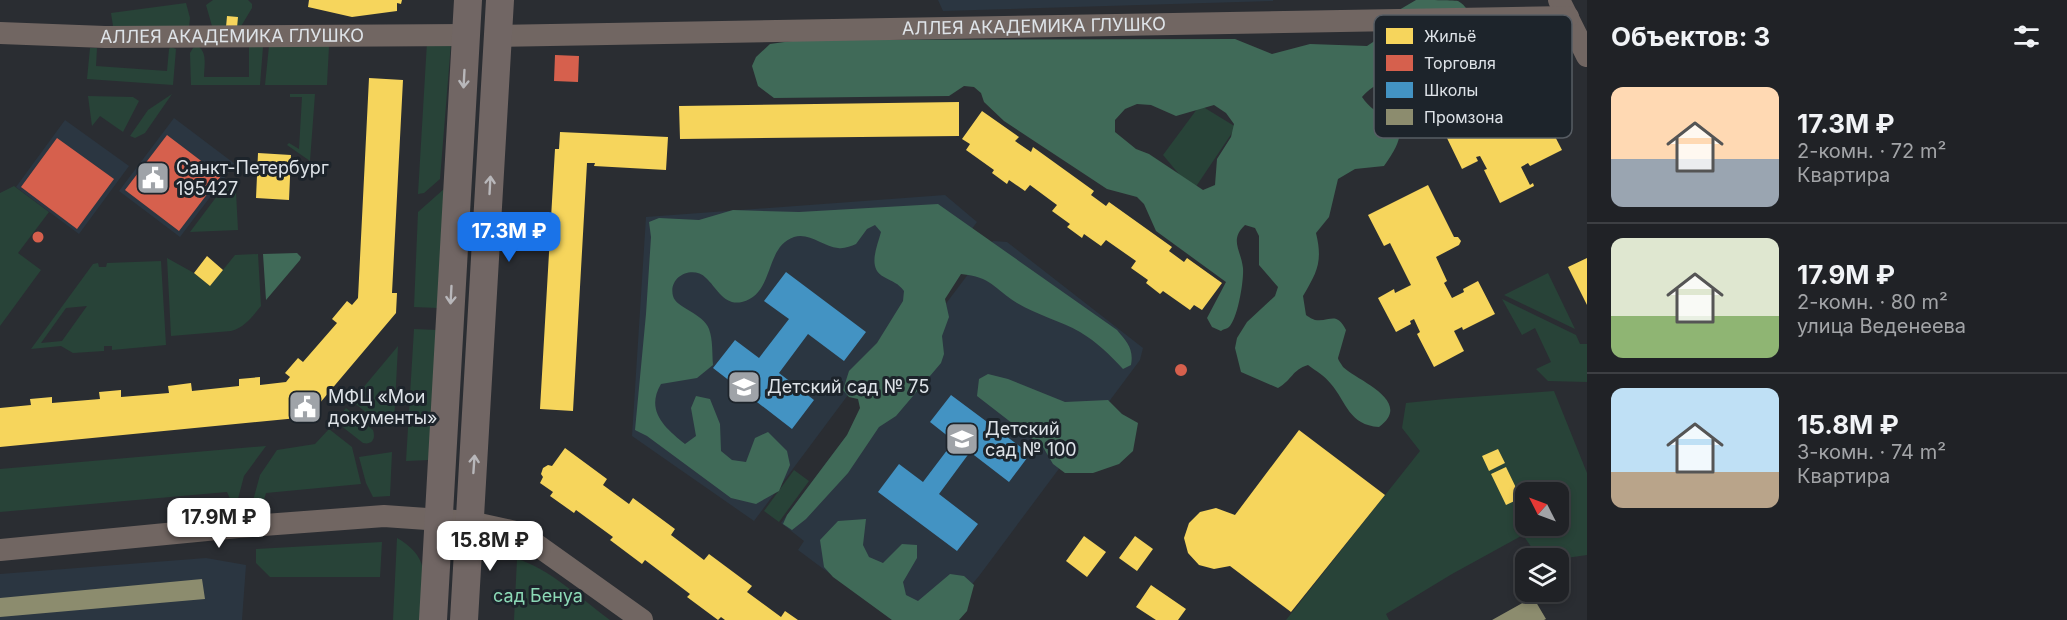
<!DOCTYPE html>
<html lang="ru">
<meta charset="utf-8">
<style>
:root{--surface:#202226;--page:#282a2e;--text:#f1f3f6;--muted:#a2a4a7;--line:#3d3f43;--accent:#1a73e8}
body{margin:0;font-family:Inter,sans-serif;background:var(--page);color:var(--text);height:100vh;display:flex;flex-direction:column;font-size:22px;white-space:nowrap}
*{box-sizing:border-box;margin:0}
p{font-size:20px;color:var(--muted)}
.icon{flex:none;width:33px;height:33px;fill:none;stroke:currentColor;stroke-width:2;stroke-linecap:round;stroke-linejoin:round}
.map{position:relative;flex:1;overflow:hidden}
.details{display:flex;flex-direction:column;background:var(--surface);width:480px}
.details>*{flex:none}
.needle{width:39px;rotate:312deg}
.buttons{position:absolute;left:1515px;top:482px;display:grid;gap:12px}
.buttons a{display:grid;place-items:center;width:54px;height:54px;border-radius:12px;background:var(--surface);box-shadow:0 3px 9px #0003,0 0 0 2px var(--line);font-size:30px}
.price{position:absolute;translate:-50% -51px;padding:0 14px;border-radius:12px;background:#fff;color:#222;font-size:20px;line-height:39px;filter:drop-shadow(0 2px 3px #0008)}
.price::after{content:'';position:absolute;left:50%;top:36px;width:18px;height:14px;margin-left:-9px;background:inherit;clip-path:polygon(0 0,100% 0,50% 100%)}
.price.selected{background:var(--accent);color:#fff}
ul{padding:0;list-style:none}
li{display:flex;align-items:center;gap:18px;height:150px;padding:0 24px}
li+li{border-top:2px solid var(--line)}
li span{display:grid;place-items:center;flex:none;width:168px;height:120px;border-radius:12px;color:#555}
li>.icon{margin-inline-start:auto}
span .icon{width:72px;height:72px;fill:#fffc;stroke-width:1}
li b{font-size:26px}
h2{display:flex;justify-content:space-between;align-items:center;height:72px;padding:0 24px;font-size:26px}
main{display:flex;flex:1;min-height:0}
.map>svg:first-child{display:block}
.built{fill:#2b3641}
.green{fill:#284338;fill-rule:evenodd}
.forest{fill:#406a58;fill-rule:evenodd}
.homes{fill:#f6d55c}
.shops{fill:#d6604d}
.schools{fill:#4393c3}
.industry{fill:#8c8c6e}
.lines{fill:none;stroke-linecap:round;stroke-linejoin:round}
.minor{stroke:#716662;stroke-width:22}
.major{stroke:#716664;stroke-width:28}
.oneway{stroke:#b8b7ba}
.labels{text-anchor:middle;stroke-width:6;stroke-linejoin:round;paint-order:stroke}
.street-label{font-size:18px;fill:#dee3e8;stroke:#1d242b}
.poi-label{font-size:18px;fill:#dee3e8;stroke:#1d242b;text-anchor:start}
.park-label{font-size:18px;fill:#8bd9b6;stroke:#1d242b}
.key{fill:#1d242b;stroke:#575d64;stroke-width:1.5}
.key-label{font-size:16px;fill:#dee3e8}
</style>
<main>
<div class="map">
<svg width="1587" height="620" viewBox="0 0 1587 620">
<rect width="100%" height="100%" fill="#2a2d32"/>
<path class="built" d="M 938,0 L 1273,0 L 1273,1 L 943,11 Z
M 174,118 L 235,164 L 180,237 L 119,191 Z
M 65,120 L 129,166 L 79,234 L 16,187 Z
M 945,195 L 977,222 L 754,521 L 632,436 L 646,217 Z
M 993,241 L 1007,242 L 1143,348 L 1140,360 L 979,576 L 942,620 L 892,620 L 798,550 L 804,541 L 781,523 Z
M 206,558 L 246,565 L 242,620 L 0,620 L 0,574 Z"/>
<path class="green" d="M 213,0 L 248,0 L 252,4 L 252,8 L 240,28 L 237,28 L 237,17 L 227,17 L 226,27 L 212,26 L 206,5 Z
M 186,3 L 190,18 L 189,27 L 113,26 L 111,13 Z
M 427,42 L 451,43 L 440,179 L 424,193 L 418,194 Z
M 197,46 C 208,51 204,67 204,77 L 249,77 L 249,47 L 263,47 L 260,85 L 191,85 L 190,53 L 193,48 Z
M 269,46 L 329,46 L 327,85 L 265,85 Z
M 171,47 L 176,49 L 173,85 L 87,79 L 90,48 L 97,48 L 96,66 L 167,71 L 169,49 Z
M 172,94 L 145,133 L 135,138 L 130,136 L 148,110 Z
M 290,94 L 315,94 L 310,161 L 287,145 L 289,143 L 299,149 L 302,97 L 290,97 Z
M 88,96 L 133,97 L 139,101 L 123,132 L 100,116 L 92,126 Z
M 1200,105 L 1236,127 L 1193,191 L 1163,155 Z
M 226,184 L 236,192 L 238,230 L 190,232 Z
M 14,186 L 49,212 L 18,253 L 41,270 L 0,326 L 0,193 Z
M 444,189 L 438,308 L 414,307 L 418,212 Z
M 258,254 L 261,306 C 252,317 245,327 231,331 L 171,336 L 167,258 L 194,273 L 210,286 L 235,255 Z
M 161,261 L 166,345 L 112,350 L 112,346 L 104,346 L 104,351 L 73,353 L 61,346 L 31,349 L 93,264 L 98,263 L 99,267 L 106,267 L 107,263 ZM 87,306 L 62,341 L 41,343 L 66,308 Z
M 1548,273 L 1575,329 L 1504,295 Z
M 1502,299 L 1576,335 L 1580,344 L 1587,344 L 1587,382 L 1548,381 L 1536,369 L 1551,362 L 1535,328 L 1522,335 Z
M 414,329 L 437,330 L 429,460 L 406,461 Z
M 398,346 L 394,423 L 379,423 L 352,401 Z
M 1554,391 L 1587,473 L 1587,555 L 1559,559 L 1539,558 L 1523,535 L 1452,574 L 1386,614 L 1389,620 L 1286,620 L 1420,451 L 1402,428 L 1406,403 L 1445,399 ZM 1526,492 L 1558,492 L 1558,525 L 1526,525 Z
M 346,408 L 373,430 C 376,439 372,445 363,443 L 335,421 Z
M 329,429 L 352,447 L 361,484 L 266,493 L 262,507 L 251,508 L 260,475 L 277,450 L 315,444 Z
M 266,446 L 244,476 L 235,510 L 227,492 L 0,512 L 0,469 Z
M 392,452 L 390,496 L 373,497 L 366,483 L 359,457 Z
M 794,470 L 809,481 L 779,522 L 764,511 Z
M 397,538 C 434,559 423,583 421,620 L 393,620 Z
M 382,542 L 380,577 L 270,577 L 256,563 L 256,549 Z
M 517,559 C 547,567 584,601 610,620 L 514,620 Z"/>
<path class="forest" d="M 1416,0 C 1426,0 1451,0 1458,1 C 1473,9 1479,37 1480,52 C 1474,59 1466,71 1457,75 C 1442,81 1435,74 1421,73 C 1402,72 1374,82 1362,97 C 1382,127 1421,115 1384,166 L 1355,169 L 1338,179 L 1329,217 L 1316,233 C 1323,262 1317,272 1303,296 L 1306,315 C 1307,316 1314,320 1315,320 C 1331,322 1336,311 1346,330 L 1338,358 C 1338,360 1342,365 1343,367 C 1358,381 1414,401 1379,427 C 1349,425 1347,403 1331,384 C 1325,376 1316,371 1308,365 C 1292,370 1292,380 1278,388 L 1241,372 L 1235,348 L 1237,338 L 1247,322 L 1275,296 L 1278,287 L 1259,265 L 1259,236 L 1255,228 L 1245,225 C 1229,240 1241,250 1243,268 C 1244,280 1238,318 1229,327 C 1227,329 1223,329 1221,331 L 1212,327 L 1207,318 L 1226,282 L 1156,231 L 1144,204 L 1137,197 L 1107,189 L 1004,121 L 984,102 L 981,93 L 974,87 L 964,86 L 949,96 L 774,98 L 758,86 L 752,66 L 756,57 L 770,44 L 799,40 L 1235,39 L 1272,54 L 1310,44 L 1367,46 L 1376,40 L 1399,10 ZM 1137,104 L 1151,105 L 1176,116 L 1214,105 L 1226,113 L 1234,124 L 1231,137 L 1217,159 L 1215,185 L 1203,190 L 1149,154 L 1136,149 L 1115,132 L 1115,120 L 1125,109 Z
M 938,204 L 1117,330 C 1127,342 1134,349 1131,365 L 1123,369 C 1110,355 1097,342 1080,332 C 1061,321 1037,315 1017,303 C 993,288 992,277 961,274 L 945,299 L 949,317 L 942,336 L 944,354 L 941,363 L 896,416 L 879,427 L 848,473 L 806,519 L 792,530 L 783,524 L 787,515 L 847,435 L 860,408 L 858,399 L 849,397 L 843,390 L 849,371 L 877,343 L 903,301 L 904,291 C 898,283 893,282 884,277 C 867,268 877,247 881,232 L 875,225 L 867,229 L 856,244 C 851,246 844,249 838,248 C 824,247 809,232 794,237 C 764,247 775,294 742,302 C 724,306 717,288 706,278 C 693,265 668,276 673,296 C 676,308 703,313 709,329 C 713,340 712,353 713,365 L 697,378 L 661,384 C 645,411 665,428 685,444 L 696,436 L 691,408 L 696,396 L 710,399 L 720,424 L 721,451 L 732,460 L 746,462 L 755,438 L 768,432 L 787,451 L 790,465 L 779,491 L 756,504 L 731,498 L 647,436 L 635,430 L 646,314 L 651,237 L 649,222 L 659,218 L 699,220 L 733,210 L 799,212 Z
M 297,253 L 301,257 L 300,260 L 266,300 L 263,254 Z
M 988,374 L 1008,379 L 1065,402 L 1108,400 L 1122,414 L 1138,423 L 1133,451 L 1119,464 L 1093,473 L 1065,473 L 1053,464 L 1043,447 L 977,396 L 979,379 Z
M 866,519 L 863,545 L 869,557 L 883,563 L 902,544 L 917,545 L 917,558 L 903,582 L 906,595 L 918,601 L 950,574 L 964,576 L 974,585 L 967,611 L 959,620 L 892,620 L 833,577 L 824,567 L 820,540 L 838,521 Z"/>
<path class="homes" d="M 309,0 L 402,0 L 401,4 L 397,3 L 397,11 L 352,17 L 308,7 Z
M 227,16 L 238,17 L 237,28 L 226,27 Z
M 369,78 L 403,80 L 392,293 L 397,293 L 396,313 L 308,417 L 0,447 L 0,408 L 31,405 L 30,399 L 52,397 L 52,403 L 100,399 L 99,392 L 121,390 L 121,397 L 169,393 L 168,386 L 191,383 L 192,391 L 239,386 L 239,379 L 260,377 L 260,385 L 286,382 L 290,377 L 285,373 L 298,358 L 303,362 L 337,323 L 332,319 L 347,301 L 352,305 L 358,298 Z
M 1498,85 L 1514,117 L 1511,119 L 1519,134 L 1531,128 L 1529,125 L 1545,117 L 1562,150 L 1530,166 L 1528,163 L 1521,167 L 1530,185 L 1533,183 L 1534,186 L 1500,203 L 1484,170 L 1487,169 L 1480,156 L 1476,157 L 1478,161 L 1462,169 L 1445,134 L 1461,126 L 1462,129 L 1478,121 L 1468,103 L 1465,104 L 1464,102 Z
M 959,102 L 959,136 L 680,139 L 679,106 Z
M 982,111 L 1019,137 L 1015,141 L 1031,152 L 1033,147 L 1094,191 L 1091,195 L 1106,206 L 1109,202 L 1172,247 L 1169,251 L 1184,262 L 1187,258 L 1222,283 L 1202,310 L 1194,305 L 1190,310 L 1163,291 L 1160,294 L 1146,283 L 1148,280 L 1131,268 L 1136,261 L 1106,240 L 1101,246 L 1084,234 L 1082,238 L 1067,227 L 1070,224 L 1052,211 L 1057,205 L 1030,185 L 1025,191 L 1009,180 L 1007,184 L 992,173 L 994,170 L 966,150 L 970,144 L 962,139 Z
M 560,132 L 668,137 L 666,170 L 594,166 L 595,163 L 587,163 L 573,411 L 540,409 L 555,149 L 559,149 Z
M 258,153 L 291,155 L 289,200 L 256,198 Z
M 1428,185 L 1454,237 L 1458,237 L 1461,241 L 1459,245 L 1436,257 L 1447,281 L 1444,283 L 1452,298 L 1464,292 L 1463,289 L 1478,281 L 1495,314 L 1463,330 L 1462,327 L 1454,331 L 1464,351 L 1434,367 L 1417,334 L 1420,332 L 1414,319 L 1410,321 L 1411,324 L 1396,332 L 1378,298 L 1394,289 L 1395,293 L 1411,285 L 1390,243 L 1384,246 L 1368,215 Z
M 207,256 L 223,270 L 210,286 L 194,273 Z
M 1587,258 L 1587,305 L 1568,267 Z
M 1299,430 L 1385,495 L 1291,612 L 1230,566 L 1214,569 L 1199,565 L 1188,553 L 1184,538 L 1189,523 L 1200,512 L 1216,508 L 1235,515 Z
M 565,448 L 607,479 L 603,485 L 629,504 L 633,498 L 675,529 L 671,535 L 704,560 L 709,554 L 752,586 L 747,592 L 781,617 L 785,611 L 798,620 L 725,620 L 721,617 L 718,620 L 687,597 L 690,594 L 645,560 L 642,564 L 610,540 L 613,537 L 576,510 L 574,513 L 550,496 L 553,492 L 540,483 L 543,477 L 541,474 L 543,468 L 548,465 L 552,466 Z
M 1498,449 L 1505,463 L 1489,471 L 1482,456 Z
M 1506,467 L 1521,498 L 1506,505 L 1491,474 Z
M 1084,536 L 1106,552 L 1087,577 L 1066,561 Z
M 1135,536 L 1153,549 L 1137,571 L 1119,558 Z
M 1151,585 L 1186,609 L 1178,620 L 1156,620 L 1136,607 Z"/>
<path class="shops" d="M 555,55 L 579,56 L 578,82 L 554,81 Z
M 167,135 L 221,176 L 179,231 L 125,190 Z
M 57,138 L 114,179 L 77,229 L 21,187 Z
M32.5 237a5.5 5.5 0 1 1 11 0a5.5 5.5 0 1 1-11 0Z
M1175 370a6 6 0 1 1 12 0a6 6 0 1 1-12 0Z"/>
<path class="schools" d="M 786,272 L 866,332 L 844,361 L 808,334 L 779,373 L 814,400 L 792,429 L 713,368 L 735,340 L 759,358 L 789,319 L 764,301 Z
M 951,395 L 1030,454 L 1009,482 L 970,452 L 939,494 L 978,524 L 957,551 L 878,492 L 899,464 L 923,482 L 954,441 L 930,422 Z"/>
<path class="industry" d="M 202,579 L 205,599 L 0,617 L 0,598 Z
M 1533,597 L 1546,619 L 1544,620 L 1492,620 Z"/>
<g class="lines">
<g class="minor">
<path d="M 1559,0 L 1587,56"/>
<path id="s1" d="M 0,33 L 105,37 L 466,35"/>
<path id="s2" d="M 498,36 L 1568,17"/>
<path d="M 0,550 L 238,527 L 384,516 L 470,522 L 520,533 L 642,620"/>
</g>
<path class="major" d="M 433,620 L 468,0
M 464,620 L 500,0"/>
</g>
<defs><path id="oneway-shaft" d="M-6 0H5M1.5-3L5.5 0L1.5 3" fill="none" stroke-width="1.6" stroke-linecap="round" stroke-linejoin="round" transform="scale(1.5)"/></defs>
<g class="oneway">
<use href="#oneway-shaft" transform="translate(464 79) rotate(93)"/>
<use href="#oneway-shaft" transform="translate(490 185) rotate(-87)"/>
<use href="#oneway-shaft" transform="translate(451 295) rotate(93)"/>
<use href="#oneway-shaft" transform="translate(474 464) rotate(-86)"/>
</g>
<defs>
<symbol id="civic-square" viewBox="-11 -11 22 22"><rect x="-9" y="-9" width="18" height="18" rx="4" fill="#9fa3a8" stroke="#1d242b"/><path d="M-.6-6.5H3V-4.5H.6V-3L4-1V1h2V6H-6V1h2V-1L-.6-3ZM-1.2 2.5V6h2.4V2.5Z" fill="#fff"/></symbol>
<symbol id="school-square" viewBox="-11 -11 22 22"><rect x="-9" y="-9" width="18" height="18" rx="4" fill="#9fa3a8" stroke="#1d242b"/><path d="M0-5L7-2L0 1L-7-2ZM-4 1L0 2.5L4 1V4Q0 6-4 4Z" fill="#fff"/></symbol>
</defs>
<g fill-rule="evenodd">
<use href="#civic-square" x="134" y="159" width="38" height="38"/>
<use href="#school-square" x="725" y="368" width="38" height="38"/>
<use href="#civic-square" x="286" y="388" width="38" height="38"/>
<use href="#school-square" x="943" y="420" width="38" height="38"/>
</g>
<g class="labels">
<g class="street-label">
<text dy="6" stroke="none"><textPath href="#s2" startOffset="536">АЛЛЕЯ АКАДЕМИКА ГЛУШКО</textPath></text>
<text dy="6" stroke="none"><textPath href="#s1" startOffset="232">АЛЛЕЯ АКАДЕМИКА ГЛУШКО</textPath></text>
</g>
<g class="poi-label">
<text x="176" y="174">Санкт-Петербург<tspan x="176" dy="21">195427</tspan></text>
<text x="767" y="393">Детский сад № 75</text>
<text x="328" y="403">МФЦ «Мои<tspan x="328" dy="21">документы»</tspan></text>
<text x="985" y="435">Детский<tspan x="985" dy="21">сад № 100</tspan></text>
</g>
<g class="park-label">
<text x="538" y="602">сад Бенуа</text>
</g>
</g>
<rect x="1374" y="15" width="198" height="123" rx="9" class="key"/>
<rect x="1386" y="28" width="27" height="16" fill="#f6d55c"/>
<rect x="1386" y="55" width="27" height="16" fill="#d6604d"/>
<rect x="1386" y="82" width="27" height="16" fill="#4393c3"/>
<rect x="1386" y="109" width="27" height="16" fill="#8c8c6e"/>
<g class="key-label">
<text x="1424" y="42">Жильё</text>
<text x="1424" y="69">Торговля</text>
<text x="1424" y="96">Школы</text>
<text x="1424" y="123">Промзона</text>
</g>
</svg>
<div class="buttons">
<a><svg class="needle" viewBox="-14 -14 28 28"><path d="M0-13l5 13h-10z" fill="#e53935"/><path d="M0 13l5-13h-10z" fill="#a2a4a7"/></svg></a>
<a><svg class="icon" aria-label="layers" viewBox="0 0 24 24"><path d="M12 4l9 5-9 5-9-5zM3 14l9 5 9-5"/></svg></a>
</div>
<b class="price selected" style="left:509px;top:263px">17.3M ₽</b>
<b class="price" style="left:219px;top:549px">17.9M ₽</b>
<b class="price" style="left:490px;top:572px">15.8M ₽</b>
</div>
<section class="details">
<h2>Объектов: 3<svg class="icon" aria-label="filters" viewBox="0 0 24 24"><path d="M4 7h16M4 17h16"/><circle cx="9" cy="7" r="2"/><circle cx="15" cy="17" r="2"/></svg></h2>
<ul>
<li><span style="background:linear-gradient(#ffd9b3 60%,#9aa5b1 0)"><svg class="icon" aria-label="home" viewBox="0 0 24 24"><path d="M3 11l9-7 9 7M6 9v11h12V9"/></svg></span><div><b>17.3M ₽</b><p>2-комн. · 72 m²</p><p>Квартира</p></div></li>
<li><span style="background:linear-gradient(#dfe7d0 65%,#8fb573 0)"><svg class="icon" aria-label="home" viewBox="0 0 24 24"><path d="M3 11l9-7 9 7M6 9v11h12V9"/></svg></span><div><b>17.9M ₽</b><p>2-комн. · 80 m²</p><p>улица Веденеева</p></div></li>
<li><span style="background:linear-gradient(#bfe0f5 70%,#b9a48a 0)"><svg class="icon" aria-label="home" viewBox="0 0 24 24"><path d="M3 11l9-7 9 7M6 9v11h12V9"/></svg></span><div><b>15.8M ₽</b><p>3-комн. · 74 m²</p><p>Квартира</p></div></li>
</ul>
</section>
</main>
